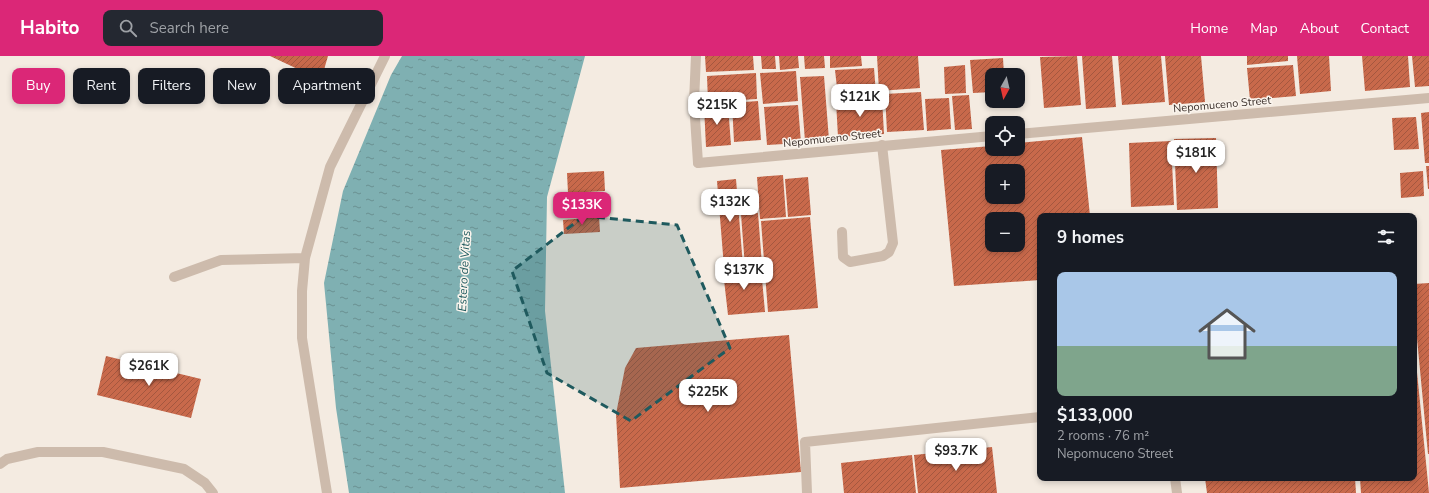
<!DOCTYPE html>
<meta charset="utf-8">
<style>
:root{--surface:#171b24;--page:#242831;--text:#f1f3f6;--muted:#9ea1a6;--accent:#db2777}
body{margin:0;font-family:"Nunito Sans",sans-serif;background:var(--page);color:var(--text);height:100vh;display:flex;flex-direction:column;font-size:15px;white-space:nowrap}
*{box-sizing:border-box;margin:0}
p{font-size:13px;color:var(--muted)}
.icon{flex:none;width:22px;height:22px;fill:none;stroke:currentColor;stroke-width:2;stroke-linecap:round;stroke-linejoin:round}
.map{position:relative;flex:1;overflow:hidden}
.sheet{position:absolute;left:1037px;top:157px;width:380px;height:268px;display:flex;flex-direction:column;background:var(--surface);border-radius:8px;box-shadow:0 2px 6px #0003}
.sheet>*{flex:none}
.top-card{position:absolute;left:12px;top:12px;width:380px;height:36px;display:flex;gap:8px}
.needle{width:26px;rotate:188deg}
.fabs{position:absolute;left:985px;top:12px;display:grid;gap:8px}
.fabs a{display:grid;place-items:center;width:40px;height:40px;border-radius:8px;background:var(--surface);box-shadow:0 2px 6px #0003;font-size:20px}
.price{position:absolute;translate:-50% -34px;padding:0 9px;border-radius:8px;background:#fff;color:#222;font-size:13px;line-height:26px;filter:drop-shadow(0 1px 2px #0008)}
.price::after{content:'';position:absolute;left:50%;top:24px;width:12px;height:9px;margin-left:-6px;background:inherit;clip-path:polygon(0 0,100% 0,50% 100%)}
.price.on{background:var(--accent);color:#fff}
ul{padding:0;list-style:none}
li{display:grid;align-content:center;gap:8px;height:212px;padding:0 20px}
li span{display:grid;place-items:center;height:124px;border-radius:8px;color:#555}
li>.icon{margin-inline-start:auto}
span .icon{width:72px;height:72px;fill:#fffc;stroke-width:1}
li b{font-size:17px}
h2{display:flex;justify-content:space-between;align-items:center;height:48px;padding:0 20px;font-size:17px}
.tag{padding:0 14px;border-radius:8px;background:var(--surface);box-shadow:0 2px 6px #0003;font-size:14px;line-height:36px}
.tag.on{background:var(--accent);color:#fff}
header{display:flex;align-items:center;gap:24px;box-sizing:border-box;height:56px;padding:0 20px;background:var(--accent);color:#fff}
header strong{font-size:19px}
nav{display:flex;gap:22px;margin-inline-start:auto;font-size:14px}
.search{width:280px;height:36px;background:var(--page);display:flex;align-items:center;gap:10px;box-sizing:border-box;padding:0 14px;border-radius:8px;color:var(--muted);font-size:15px}
.map>svg:first-child{display:block}
.water{fill:url(#water-ripples)}
.building{fill:url(#building-hatch);fill-rule:evenodd}
.lines{fill:none;stroke-linecap:round;stroke-linejoin:round}
.service{stroke:#cdbbac;stroke-width:10}
.pedestrian{stroke:#cdbbac;stroke-width:10}
.minor{stroke:#cdbbac;stroke-width:10}
.marked{fill:#1f5a5e;fill-opacity:0.2;stroke:#1f5a5e;stroke-width:3;stroke-dasharray:8 5;stroke-linejoin:round}
.labels{text-anchor:middle;stroke-width:3;stroke-linejoin:round;paint-order:stroke}
.street-label{font-size:11px;fill:#3b302b;stroke:#fbf5ee}
.water-label{font-size:12px;font-style:italic;fill:#1f5a5e;stroke:#fbf5ee}
</style>
<header>
<strong>Habito</strong>
<div class="search"><svg class="icon" aria-label="search" viewBox="0 0 24 24"><circle cx="10" cy="10" r="6"/><path d="M15 15l6 6"/></svg>Search here</div>
<nav><a>Home</a><a>Map</a><a>About</a><a>Contact</a></nav>
</header>
<div class="map">
<svg width="1429" height="437" viewBox="0 0 1429 437">
<defs>
<pattern id="water-ripples" width="26" height="14" patternUnits="userSpaceOnUse"><rect width="26" height="14" fill="#7fb0b2"/><path d="M2 4q2-2 4 0t4 0M15 11q2-2 4 0t4 0" fill="none" stroke="#699091"/></pattern>
<pattern id="building-hatch" width="6" height="6" patternUnits="userSpaceOnUse"><rect width="6" height="6" fill="#c8694b"/><path d="M-1 1l2-2M0 6l6-6M5 7l2-2" fill="none" stroke="#a4573f"/></pattern>
</defs>
<rect width="100%" height="100%" fill="#f4ebe1"/>
<path class="water" d="M 402,0 L 585,0 L 547,141 L 545,255 L 565,437 L 349,437 L 336,352 L 324,227 L 343,135 L 391,19 Z"/>
<path class="building" d="M 270,0 L 328,0 L 321,24 Z
M 705,0 L 753,0 L 754,14 L 706,16 Z
M 761,0 L 775,0 L 776,13 L 762,13 Z
M 779,0 L 798,0 L 799,12 L 780,14 Z
M 804,0 L 824,0 L 825,12 L 805,13 Z
M 830,0 L 861,0 L 862,10 L 830,12 Z
M 877,0 L 918,0 L 920,32 L 879,35 Z
M 1077,0 L 1081,49 L 1044,52 L 1040,1 Z
M 1082,0 L 1112,0 L 1116,51 L 1086,53 Z
M 1118,0 L 1161,0 L 1165,46 L 1122,49 Z
M 1165,0 L 1201,0 L 1205,46 L 1169,49 Z
M 1247,0 L 1288,0 L 1288,5 L 1247,9 Z
M 1297,0 L 1329,0 L 1331,35 L 1300,38 Z
M 1362,0 L 1408,0 L 1410,31 L 1365,35 Z
M 1412,0 L 1429,0 L 1429,30 L 1415,31 Z
M 1003,2 L 1004,19 L 992,19 L 992,36 L 973,37 L 970,4 Z
M 965,9 L 966,37 L 945,38 L 944,11 Z
M 1293,9 L 1296,40 L 1250,44 L 1247,12 Z
M 874,12 L 876,38 L 838,41 L 835,14 Z
M 796,15 L 798,45 L 763,48 L 760,17 Z
M 756,17 L 757,43 L 708,46 L 707,20 Z
M 824,20 L 829,84 L 805,85 L 800,21 Z
M 921,36 L 924,74 L 887,76 L 885,38 Z
M 969,39 L 972,73 L 955,74 L 952,40 Z
M 882,42 L 884,78 L 838,81 L 836,45 Z
M 949,42 L 951,73 L 927,75 L 925,43 Z
M 758,45 L 761,84 L 734,86 L 732,47 Z
M 728,49 L 731,89 L 706,91 L 704,50 Z
M 798,49 L 801,87 L 767,89 L 764,51 Z
M 1429,56 L 1429,107 L 1425,107 L 1421,57 Z
M 1416,61 L 1419,93 L 1394,94 L 1392,62 Z
M 1082,81 L 1090,160 L 1040,160 L 1040,224 L 954,230 L 941,94 L 992,90 L 992,93 L 1018,93 L 1018,87 ZM 992,115 L 1018,115 L 1018,141 L 992,141 ZM 992,163 L 1018,163 L 1018,189 L 992,189 Z
M 1216,82 L 1218,152 L 1177,154 L 1174,83 Z
M 1171,85 L 1174,149 L 1131,151 L 1129,87 Z
M 1426,110 L 1429,110 L 1429,133 L 1428,133 Z
M 604,115 L 605,135 L 568,137 L 567,117 Z
M 1423,115 L 1424,140 L 1401,142 L 1400,117 Z
M 783,119 L 786,161 L 760,163 L 757,121 Z
M 808,121 L 811,159 L 788,161 L 785,123 Z
M 736,123 L 743,210 L 724,211 L 717,125 Z
M 605,138 L 606,160 L 567,162 L 566,140 Z
M 758,157 L 762,209 L 745,211 L 741,158 Z
M 599,161 L 600,176 L 564,178 L 563,164 Z
M 810,161 L 818,252 L 768,256 L 761,165 Z
M 761,212 L 765,256 L 728,259 L 723,215 Z
M 1429,227 L 1429,398 L 1428,398 L 1414,251 L 1414,228 Z
M 789,279 L 801,416 L 620,432 L 616,358 L 625,312 L 636,292 Z
M 1414,286 L 1429,437 L 1361,437 L 1360,422 L 1414,422 Z
M 106,300 L 201,323 L 191,362 L 97,339 Z
M 992,391 L 997,437 L 918,437 L 914,399 Z
M 912,399 L 916,437 L 844,437 L 841,407 Z
M 1205,422 L 1355,422 L 1356,437 L 1207,437 Z"/>
<g class="lines">
<path class="service" d="M 842,176 L 843,201 L 850,206 L 883,200 L 889,196 L 893,187 L 882,89
M 174,221 L 221,204 L 305,202
M 0,408 L 7,403 L 38,396 L 103,396 L 184,413 L 205,427 L 213,437
M 1175,422 L 1177,437
M 327,437 L 302,282 L 302,235 L 305,202 L 330,111 L 385,0
M 807,437 L 805,386 L 1040,361"/>
<path class="pedestrian" d="M 696,0 L 694,46 L 698,107"/>
<path class="minor" d="M 1018,78 L 1429,42
M 698,107 L 992,80"/>
</g>
<path class="marked" d="M 584,160 L 677,169 L 730,292 L 631,365 L 547,317 L 512,215 Z"/>
<g class="labels">
<g class="street-label">
<text transform="translate(1222 48) rotate(-5)" y="4">Nepomuceno Street</text>
<text transform="translate(832 82) rotate(-6)" y="4">Nepomuceno Street</text>
</g>
<g class="water-label">
<text transform="translate(464 215) rotate(-87)" y="4">Estero de Vitas</text>
</g>
</g>
</svg>
<div class="fabs">
<a><svg class="needle" viewBox="-14 -14 28 28"><path d="M0-13l5 13h-10z" fill="#e53935"/><path d="M0 13l5-13h-10z" fill="#9ea1a6"/></svg></a>
<a><svg class="icon" aria-label="locate" viewBox="0 0 24 24"><circle cx="12" cy="12" r="6"/><path d="M12 2v4M12 18v4M2 12h4M18 12h4"/></svg></a>
<a>+</a>
<a>−</a>
</div>
<b class="price" style="left:860px;top:62px">$121K</b>
<b class="price" style="left:717px;top:70px">$215K</b>
<b class="price" style="left:1196px;top:118px">$181K</b>
<b class="price" style="left:730px;top:167px">$132K</b>
<b class="price on" style="left:582px;top:170px">$133K</b>
<b class="price" style="left:744px;top:235px">$137K</b>
<b class="price" style="left:149px;top:331px">$261K</b>
<b class="price" style="left:708px;top:357px">$225K</b>
<b class="price" style="left:956px;top:416px">$93.7K</b>
<div class="top-card">
<a class="tag on">Buy</a>
<a class="tag">Rent</a>
<a class="tag">Filters</a>
<a class="tag">New</a>
<a class="tag">Apartment</a>
</div>
<section class="sheet">
<h2>9 homes<svg class="icon" aria-label="filters" viewBox="0 0 24 24"><path d="M4 7h16M4 17h16"/><circle cx="9" cy="7" r="2"/><circle cx="15" cy="17" r="2"/></svg></h2>
<ul>
<li><span style="background:linear-gradient(#a9c7e8 60%,#7fa58c 0)"><svg class="icon" aria-label="home" viewBox="0 0 24 24"><path d="M3 11l9-7 9 7M6 9v11h12V9"/></svg></span><div><b>$133,000</b><p>2 rooms · 76 m²</p><p>Nepomuceno Street</p></div></li>
</ul>
</section>
</div>
